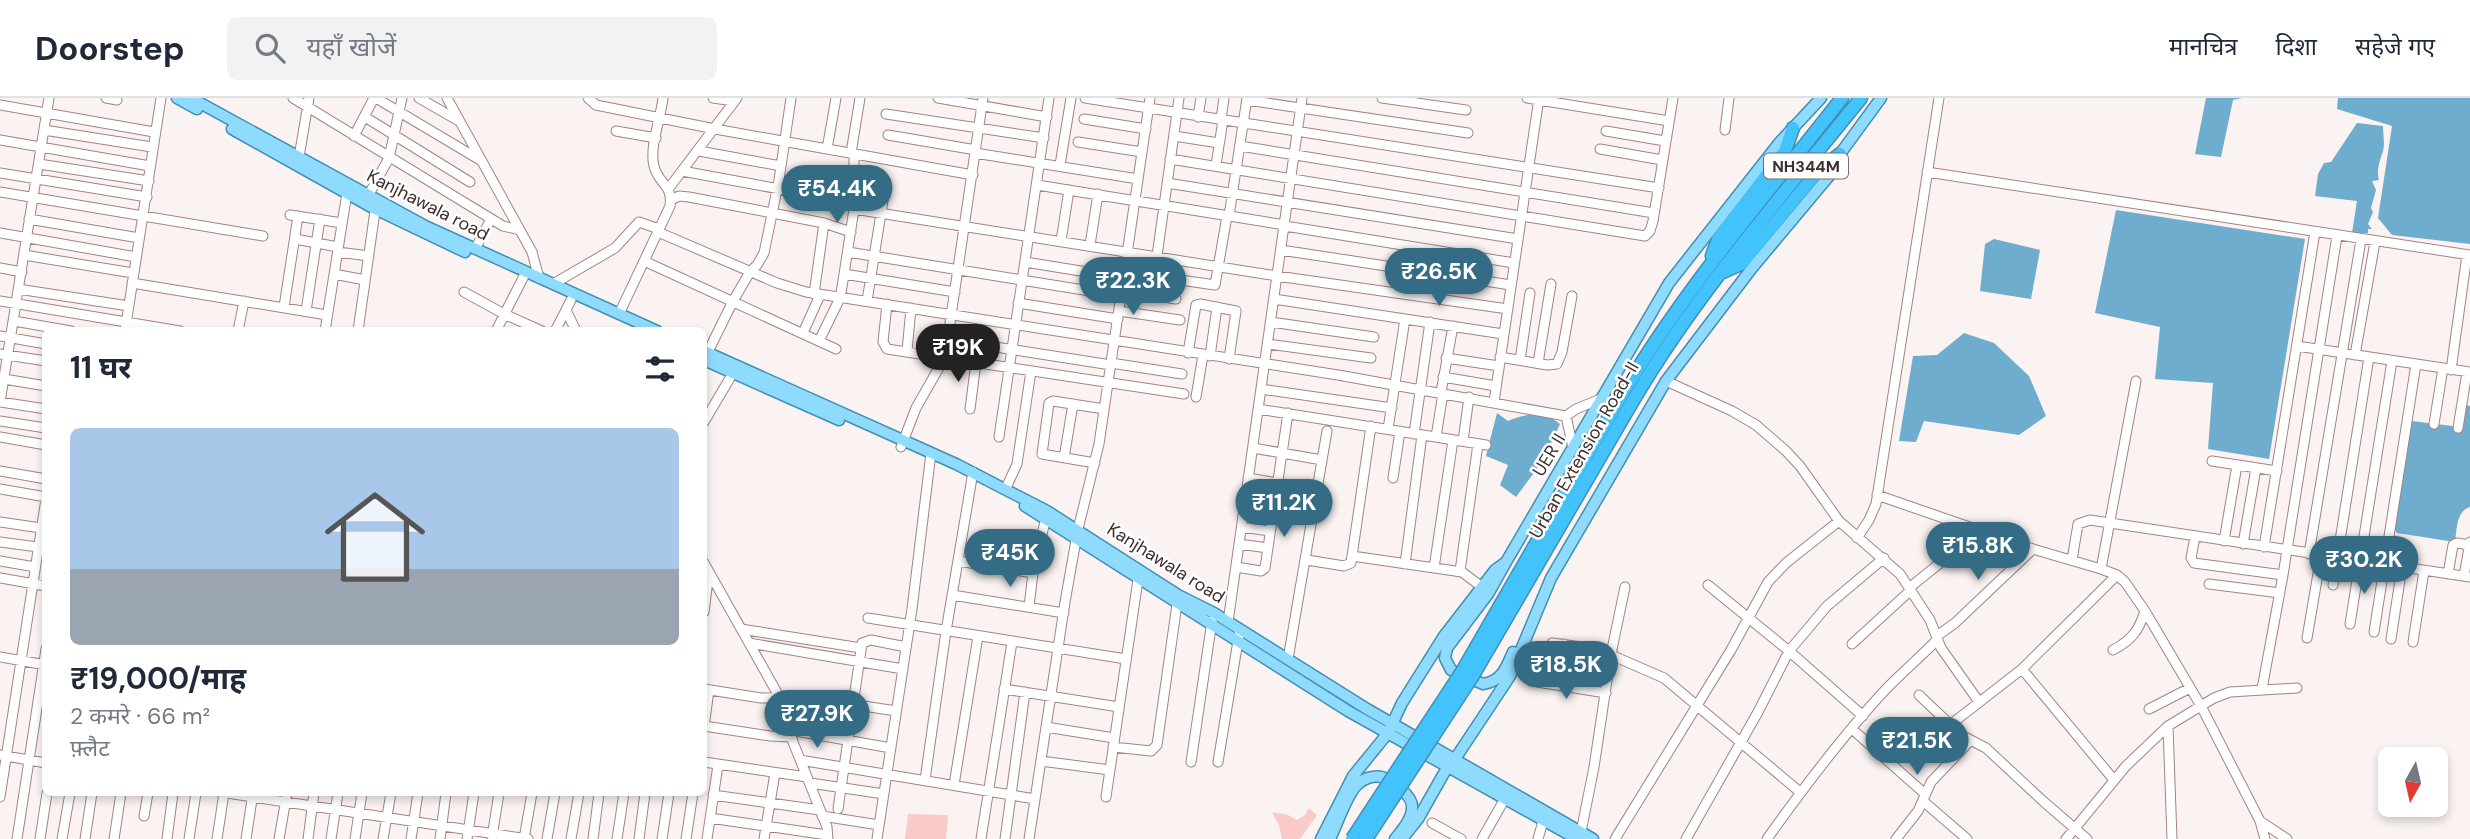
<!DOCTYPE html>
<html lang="hi">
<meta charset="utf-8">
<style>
:root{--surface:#fff;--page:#f2f2f3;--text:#1f2937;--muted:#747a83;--line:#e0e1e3;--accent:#346b85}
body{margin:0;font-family:"DM Sans","Noto Sans Devanagari",sans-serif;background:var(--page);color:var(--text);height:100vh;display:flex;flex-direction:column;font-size:26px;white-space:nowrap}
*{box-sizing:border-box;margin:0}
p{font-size:23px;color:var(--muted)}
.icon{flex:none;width:38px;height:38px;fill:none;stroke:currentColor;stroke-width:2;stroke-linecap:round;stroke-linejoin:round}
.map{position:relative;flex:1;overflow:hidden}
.sheet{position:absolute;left:42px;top:229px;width:665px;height:469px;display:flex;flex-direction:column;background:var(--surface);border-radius:10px;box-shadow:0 4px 10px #0003}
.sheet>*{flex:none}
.needle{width:46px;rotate:188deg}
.fabs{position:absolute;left:2378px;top:649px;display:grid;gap:14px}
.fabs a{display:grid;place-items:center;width:70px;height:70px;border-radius:10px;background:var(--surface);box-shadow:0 4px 10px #0003;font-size:35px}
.price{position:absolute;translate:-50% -60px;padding:0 16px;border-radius:24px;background:var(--accent);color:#fff;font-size:23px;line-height:46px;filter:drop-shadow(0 2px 4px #0008)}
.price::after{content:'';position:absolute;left:50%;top:42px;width:21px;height:16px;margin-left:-10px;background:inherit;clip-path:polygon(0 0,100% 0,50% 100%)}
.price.on{background:#222;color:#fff}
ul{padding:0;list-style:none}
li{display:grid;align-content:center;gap:14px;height:371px;padding:0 28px}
li span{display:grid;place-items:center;height:217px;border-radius:10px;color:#555}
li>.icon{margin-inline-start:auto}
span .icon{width:126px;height:126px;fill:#fffc;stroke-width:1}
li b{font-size:30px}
h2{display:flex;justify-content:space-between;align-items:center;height:84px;padding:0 28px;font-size:30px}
header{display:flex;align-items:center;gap:42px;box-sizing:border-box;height:98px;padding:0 35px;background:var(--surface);border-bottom:2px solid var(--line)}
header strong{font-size:33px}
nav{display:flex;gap:38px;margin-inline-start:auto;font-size:24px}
.search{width:490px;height:63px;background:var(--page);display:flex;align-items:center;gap:18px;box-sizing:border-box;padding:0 24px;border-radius:10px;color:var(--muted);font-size:26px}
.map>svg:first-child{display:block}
.green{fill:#f9cac8}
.water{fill:#6eadcd}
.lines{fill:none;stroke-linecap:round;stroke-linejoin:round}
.minor-casing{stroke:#a48381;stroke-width:11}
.major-casing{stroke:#418fb4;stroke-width:13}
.highway-casing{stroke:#418fb4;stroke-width:15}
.minor{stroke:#fff;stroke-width:9}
.major{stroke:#8edbfd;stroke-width:10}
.highway{stroke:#43c3fc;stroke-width:12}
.highway-bridge-casing{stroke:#418fb4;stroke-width:15;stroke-linecap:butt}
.highway-bridge{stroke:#43c3fc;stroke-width:12}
.labels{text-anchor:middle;stroke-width:5;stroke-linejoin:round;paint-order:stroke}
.shield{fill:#fff;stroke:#766d6c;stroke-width:2}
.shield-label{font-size:16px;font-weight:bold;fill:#3c2e2d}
.street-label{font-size:18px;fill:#3c2e2d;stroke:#fff}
</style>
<header>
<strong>Doorstep</strong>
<div class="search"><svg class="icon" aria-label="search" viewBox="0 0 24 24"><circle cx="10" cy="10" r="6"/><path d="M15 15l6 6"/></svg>यहाँ खोजें</div>
<nav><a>मानचित्र</a><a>दिशा</a><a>सहेजे गए</a></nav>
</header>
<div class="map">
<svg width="2470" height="741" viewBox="0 0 2470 741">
<rect width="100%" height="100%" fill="#faf3f2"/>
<path class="green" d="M 1309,710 L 1317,717 L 1300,741 L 1282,741 L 1279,727 L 1272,714 L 1288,717 L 1297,722 L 1305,717 Z
M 908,716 L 948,717 L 946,741 L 905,741 Z"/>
<path class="water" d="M 2206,0 L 2242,0 L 2233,2 L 2221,59 L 2195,56 Z
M 2338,0 L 2470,0 L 2470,146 L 2392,137 L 2378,120 L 2392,28 L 2337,11 Z
M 2357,25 L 2383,28 C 2383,36 2385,46 2383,53 C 2380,62 2376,72 2379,82 L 2372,83 L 2376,92 L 2371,110 L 2373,114 L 2368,126 L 2372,131 L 2368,131 L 2368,135 L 2352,135 L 2357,103 L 2315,98 L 2318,76 L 2324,65 L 2331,64 Z
M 2116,112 L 2305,141 L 2269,361 L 2208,351 L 2213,285 L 2155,281 L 2160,229 L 2095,215 Z
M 1994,141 L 2040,152 L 2031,201 L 1980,193 L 1985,146 Z
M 1964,235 L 1994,245 L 2029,278 L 2046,318 L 2019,337 L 1924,323 L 1916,344 L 1899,343 L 1913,258 L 1937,257 Z
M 2466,307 L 2470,308 L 2470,409 C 2456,413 2457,432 2455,444 L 2397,435 L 2393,430 L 2412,323 L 2460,329 Z
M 1497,315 L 1508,323 C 1527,315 1543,313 1560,326 L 1542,364 L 1516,399 L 1500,387 L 1508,367 L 1486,358 Z"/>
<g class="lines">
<defs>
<path id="minor" d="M 106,0 L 117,2
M 293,0 L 503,128 L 520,132
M 376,0 L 480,62
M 419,0 L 459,23
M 447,0 L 532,154 L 539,180
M 588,0 L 596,7 L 715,31 L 973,77
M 713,0 L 734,3
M 938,0 L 1047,19
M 1085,0 L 1659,90
M 1382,0 L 1466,12
M 1527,0 L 1669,23
M 1247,2 L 1468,35
M 0,7 L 154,34
M 886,16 L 1044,40
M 365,19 L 470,84
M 1198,19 L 1201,0
M 1084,21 L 1146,31
M 1221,21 L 1224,0
M 44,32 L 152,49
M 1725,32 L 1729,0
M 616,33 L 656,40
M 1606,33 L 1665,43
M 888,37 L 976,52
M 354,38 L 374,0
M 1174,38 L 1219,45
M 0,42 L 150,68
M 1078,44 L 1142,54
M 1240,48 L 1654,115
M 827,51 L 836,0
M 1600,51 L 1662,62
M 699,53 L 781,68
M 851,55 L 860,0
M 975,55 L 1138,81
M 1170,61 L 1645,138 L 1650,133 L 1653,123 L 1673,0
M 297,63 L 299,59 L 309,0
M 39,66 L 149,83
M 1060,67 L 1071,0
M 1216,67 L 1223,22
M 682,73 L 855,105
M 1927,74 L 2470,157
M 0,75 L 147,99
M 1167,85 L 1518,141
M 1037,87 L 1285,127
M 669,90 L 737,0
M 0,94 L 263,138
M 368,98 L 389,60 L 402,0
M 671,102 L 679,98 L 689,99 L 824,125 L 851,134
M 854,111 L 1277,178 L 1508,211
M 290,117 L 342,125
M 1229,118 L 1247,0
M 29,121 L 139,140
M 1285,128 L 1514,165
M 658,134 L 777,185 L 806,194 L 1338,277 L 1566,318 L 1576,311 L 1603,300
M 0,135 L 136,159
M 295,141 L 338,149
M 1061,143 L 1069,92
M 1090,147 L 1098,96
M 475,151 L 491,121
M 1281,152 L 1511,187
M 338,154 L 369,158
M 848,154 L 1121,198
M 24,157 L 133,175
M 1157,158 L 1179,0
M 644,163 L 836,251
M 1025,164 L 1124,180
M 0,170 L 22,174
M 1125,174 L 1215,187 L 1227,118
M 334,176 L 365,182
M 844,176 L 955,194
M 132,185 L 327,217
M 553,186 L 615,150 L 639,124 L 659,131
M 18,191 L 129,208
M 464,194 L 504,216 L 542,233
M 814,196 L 824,125
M 1142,196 L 1176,201
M 1274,201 L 1503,236
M 571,202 L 566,212 L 576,233
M 0,203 L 180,233
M 867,203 L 886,84
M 1018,205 L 1118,221
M 887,206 L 883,244 L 887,251 L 1184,296
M 284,209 L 298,118
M 306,213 L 320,121
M 1119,213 L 1180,222
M 619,216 L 670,108 C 673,86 658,86 654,68 C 649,50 661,19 663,0
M 14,223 L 71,233
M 1271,224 L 1374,239
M 125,233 L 161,0
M 238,233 L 244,203
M 325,233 L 347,95
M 358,233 L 376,106
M 496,233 L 526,174
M 555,233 L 566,212
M 803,235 L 820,197
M 0,238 L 46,246
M 819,243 L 840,200 L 842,189 L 854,111 L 854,56
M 1268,246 L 1371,260
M 983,247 L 1111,267
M 2297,248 L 2470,274
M 907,253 L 911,210
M 1188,255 L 1196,207 L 1200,206 L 1236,213 L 1229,261
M 0,256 L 46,263
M 2355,257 L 2375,144
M 1210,258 L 1217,209
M 1500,259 L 1547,267 L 1557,266 L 1562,254 L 1572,198
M 705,260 L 733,203 L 750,174 L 757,167 L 764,155 L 779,82 L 791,0
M 1446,260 L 1499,268
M 1520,262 L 1530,195
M 1111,265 L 1182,276
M 1538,265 L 1551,186
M 2451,272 L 2467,157
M 1443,279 L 1496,288
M 4,281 L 46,288
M 1666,283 L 1732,313 L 1756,327 L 1786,353 L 1800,368 L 1839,423 L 1900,476 L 1930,522 L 1941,550 L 1979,604
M 1261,291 L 1392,310
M 1441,294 L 1453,228
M 1196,299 L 1203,257
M 0,304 L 49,0
M 0,304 L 46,311
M 1494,304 L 1539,0
M 970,311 L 976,264
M 1258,311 L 1486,347
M 1566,318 L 1573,350
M 0,323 L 46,330
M 704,324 L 733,275
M 2434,326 L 2443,270
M 2458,330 L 2467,274
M 1388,331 L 1405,221
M 1414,336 L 1430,224
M 0,339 L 46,347
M 999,339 L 1049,0
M 1436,339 L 1443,295
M 1463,343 L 1469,299
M 901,349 L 916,310 L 945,259 L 983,0
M 1253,350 L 1322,362
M 1064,360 L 1073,306
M 2212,363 L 2277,373
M 1095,365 L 1042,356 L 1049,305 L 1053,303 L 1104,311
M 0,373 L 46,381
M 1248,380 L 1277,385
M 1393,380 L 1400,333
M 1006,390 L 1017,366 L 1031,273
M 0,391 L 46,399
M 1877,397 L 2033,451 L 2101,471 L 2117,477 L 2125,484 L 2145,513 L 2201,608 L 2260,723 L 2265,741
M 1245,404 L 1274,409
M 0,424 L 41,430
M 1242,429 L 1270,433
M 2195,439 L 2191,460 L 2194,465 L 2283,477
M 1857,440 L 1869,422 L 1876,406 L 1939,0
M 2224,443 L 2237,367
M 0,444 L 38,449
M 1239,446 L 1268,450
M 2243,446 L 2256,370
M 2264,449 L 2315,134
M 2309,456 L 2361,142
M 1352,458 L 1462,474 L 1482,489
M 1307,462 L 1344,468 L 1351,465 L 1371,328
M 2072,462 L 2078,426 L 2090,422 L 2470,479
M 0,463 L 35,469
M 958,463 L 1033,475
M 704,465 L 780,600 L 793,644 L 827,729 L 828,741
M 1405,466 L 1422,337
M 1236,469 L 1261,473 L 1265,470 L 1288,315
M 1434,470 L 1453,342
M 2101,471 L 2136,283
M 1460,473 L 1478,346
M 2448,476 L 2453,447 L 2457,445 L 2470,447
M 2464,478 L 2470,444
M 0,480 L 46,488
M 2209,486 L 2280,495
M 1708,487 L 1789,553 L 1863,618
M 2333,487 L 2369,259
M 1909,490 L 1981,432
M 952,497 L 1064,515
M 1029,509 L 1033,475 L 1047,415
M 704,514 L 709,474
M 868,520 L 1126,561
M 1228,524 L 1302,0
M 2350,526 L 2392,263
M 741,531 L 861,550
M 2374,534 L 2416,266
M 1937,538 L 1955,525 L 2033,451
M 2307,540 L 2321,458
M 2391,541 L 2402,469
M 2413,544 L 2424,473
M 749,545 L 903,571
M 1552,545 L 1612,553
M 1852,546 L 1911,492
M 2113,552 C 2132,542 2139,532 2145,513
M 1611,557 L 1664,580 L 1800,694
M 0,559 L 46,567
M 1288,561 L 1327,333
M 2022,571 L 2114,682
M 1531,583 L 1606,595
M 1555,587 L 1564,546
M 704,591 L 761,600 L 806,599 L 896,613
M 1004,591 L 1119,609
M 2262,591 L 2283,477 L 2337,138
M 1919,597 L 1961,637 L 1986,650 L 2044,704 L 2087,741
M 2149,611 L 2190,590
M 1950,627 L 2022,571 L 2117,477
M 704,628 L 770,638 L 791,639
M 2168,628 L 2172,741
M 704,629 L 709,592
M 1046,629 L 1114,640
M 1852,631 L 1925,696
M 790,632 L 891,650
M 1113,649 L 1151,653 L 1157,647 L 1178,499
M 0,657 L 46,665
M 800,662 L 1035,701
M 1041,663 L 1110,672
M 704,664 L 807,679
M 1191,664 L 1212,523
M 1218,664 L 1239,537
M 925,682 L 946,533 L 973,374
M 810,685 L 884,696
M 954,687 L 978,538
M 227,695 L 528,741
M 713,697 L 820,712
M 0,699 L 46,401
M 1106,699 L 1139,475
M 1923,703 L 1967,741
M 838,711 L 862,545 L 871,542 L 906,549
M 144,718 L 148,695
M 822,718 L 879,727
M 710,720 L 827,737
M 2260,723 L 2287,741
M 1432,725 L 1461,741
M 492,739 L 499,695
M 1580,739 L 1594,669 L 1611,556 L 1625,489
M 17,741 L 46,551
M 40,741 L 47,695
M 62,741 L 70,695
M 85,741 L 92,695
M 114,741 L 121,695
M 167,741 L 173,695
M 189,741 L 196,695
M 217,741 L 224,695
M 246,741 L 253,695
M 279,741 L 287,695
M 308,741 L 314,695
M 331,741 L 338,695
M 355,741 L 362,695
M 383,741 L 391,695
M 411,741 L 418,695
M 440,741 L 446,695
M 467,741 L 474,695
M 524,741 L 532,695
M 547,741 L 555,695
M 571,741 L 579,695
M 593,741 L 599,695
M 617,741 L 624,695
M 639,741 L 645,695
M 662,741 L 669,695
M 686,741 L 693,695
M 707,741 L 718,667
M 764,741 L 775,675
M 877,741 L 912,511 L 931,355
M 981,741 L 1012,544
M 1005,741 L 1025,594
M 1029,741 L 1065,504 L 1078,431 L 1099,346 L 1150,0
M 1482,741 L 1507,697
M 1538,741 L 1545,716
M 1615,741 L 1731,552 L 1768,484 L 1786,465 L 1839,423
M 1686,741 L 1758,614 L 1789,553 L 1827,508 L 1884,460
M 1767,741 C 1804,689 1843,637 1887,590 C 1903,574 1921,558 1937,542
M 1896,741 L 1918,713 L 1931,684 L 1970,643
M 2066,741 L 2126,668 L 2168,628 L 2214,600 L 2230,594 L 2297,590"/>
<path id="major" d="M 177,0 L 197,11
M 191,0 L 425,128 L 657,233
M 232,31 L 373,110 L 465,154
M 704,253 L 956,366 L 1047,413 L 1178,497 L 1214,515 L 1367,611 L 1593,741
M 704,262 L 839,322
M 1025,408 L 1348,613 L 1577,741
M 1506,464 L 1488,496 L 1447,550 L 1445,560 L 1451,572 L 1483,586 C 1502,583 1506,570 1513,554
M 1321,741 L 1353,678 L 1388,635 L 1402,605 L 1444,538 L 1495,472 L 1506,464 L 1669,185 L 1779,45 L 1821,0
M 1330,741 C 1337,727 1346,698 1357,687 C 1362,681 1373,677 1382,679 C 1392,683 1412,697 1412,708 C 1413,720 1402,732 1395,741
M 1402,741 L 1418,721 L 1448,668 L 1455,661 L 1510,578 L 1551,480 L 1666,283 L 1752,170 L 1829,78 L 1840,56 L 1881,0"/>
<path id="highway" d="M 1712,158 L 1718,141 L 1785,53 L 1793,30
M 1723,174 L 1741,166 L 1818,73 L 1840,56
M 1624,293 C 1687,188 1767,96 1842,0
M 1634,301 C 1698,193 1782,98 1861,0"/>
</defs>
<use href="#minor" class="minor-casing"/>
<use href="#major" class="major-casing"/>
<use href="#highway" class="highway-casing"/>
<use href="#minor" class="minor"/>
<use href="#major" class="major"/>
<use href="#highway" class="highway"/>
<defs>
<path id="highway-bridge" d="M 1352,741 L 1463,572 L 1624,293
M 1366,741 L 1472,579 L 1634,301"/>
</defs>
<use href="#highway-bridge" class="highway-bridge-casing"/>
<use href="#highway-bridge" class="highway-bridge"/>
</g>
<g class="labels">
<rect class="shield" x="1764" y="55.5" width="84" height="25" rx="5"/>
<g class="shield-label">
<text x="1806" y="74">NH344M</text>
</g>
<g class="street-label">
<text transform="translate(428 107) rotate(27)" y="6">Kanjhawala road</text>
<text transform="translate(1584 352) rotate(-60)" y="6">Urban Extension Road-II</text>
<text transform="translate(1549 357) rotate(-59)" y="6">UER II</text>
<text transform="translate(1166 465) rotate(32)" y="6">Kanjhawala road</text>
</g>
</g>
</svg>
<div class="fabs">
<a><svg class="needle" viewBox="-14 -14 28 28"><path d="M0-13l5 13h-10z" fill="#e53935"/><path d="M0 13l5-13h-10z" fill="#747a83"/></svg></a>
</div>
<b class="price" style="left:837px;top:127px">₹54.4K</b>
<b class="price" style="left:1439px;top:210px">₹26.5K</b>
<b class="price" style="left:1133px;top:219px">₹22.3K</b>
<b class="price on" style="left:958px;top:286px">₹19K</b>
<b class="price" style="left:1284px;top:441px">₹11.2K</b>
<b class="price" style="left:1978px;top:484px">₹15.8K</b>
<b class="price" style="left:1010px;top:491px">₹45K</b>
<b class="price" style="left:2364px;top:498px">₹30.2K</b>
<b class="price" style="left:1566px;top:603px">₹18.5K</b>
<b class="price" style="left:817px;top:652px">₹27.9K</b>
<b class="price" style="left:1917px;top:679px">₹21.5K</b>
<section class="sheet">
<h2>11 घर<svg class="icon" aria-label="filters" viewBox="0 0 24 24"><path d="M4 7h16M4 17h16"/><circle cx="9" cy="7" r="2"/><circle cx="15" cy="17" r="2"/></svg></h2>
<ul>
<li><span style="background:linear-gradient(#a9c7e8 65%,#9aa5b1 0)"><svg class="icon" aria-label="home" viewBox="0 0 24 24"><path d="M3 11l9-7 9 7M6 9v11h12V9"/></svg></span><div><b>₹19,000/माह</b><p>2 कमरे · 66 m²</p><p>फ़्लैट</p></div></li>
</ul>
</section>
</div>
